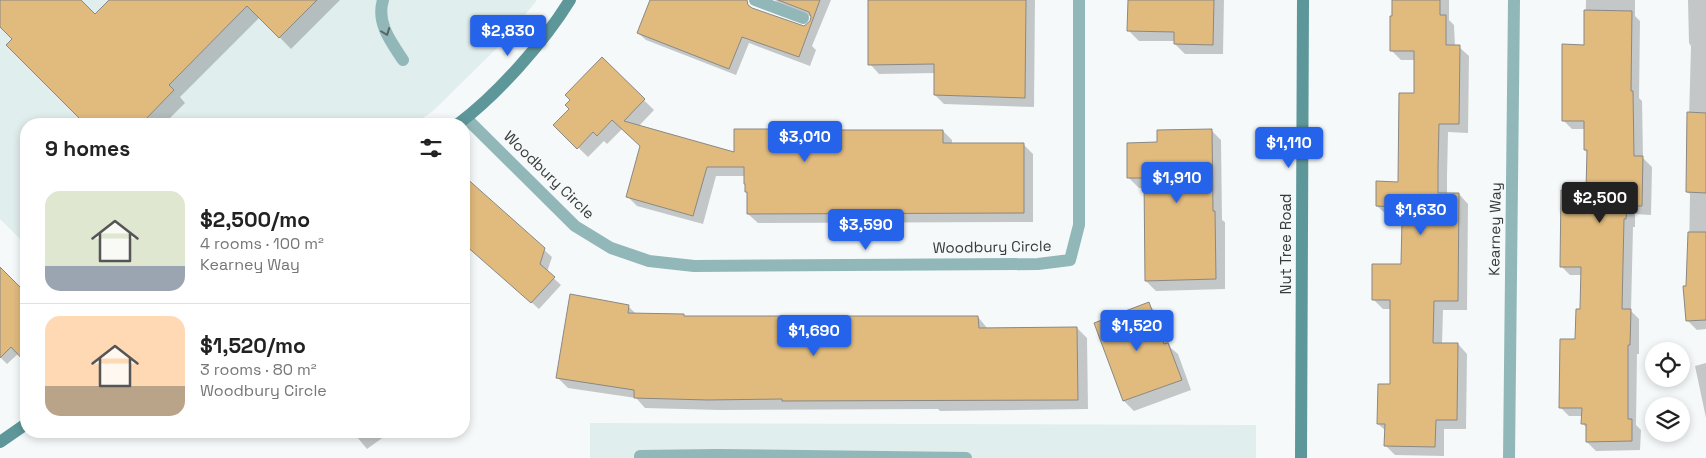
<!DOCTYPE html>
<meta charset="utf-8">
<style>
:root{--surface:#fff;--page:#f2f2f2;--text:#222;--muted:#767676;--line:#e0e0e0;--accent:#2563eb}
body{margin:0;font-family:"Space Grotesk",sans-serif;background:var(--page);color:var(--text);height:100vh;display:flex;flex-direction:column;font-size:19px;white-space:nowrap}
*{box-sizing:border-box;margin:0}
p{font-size:16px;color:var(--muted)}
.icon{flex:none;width:28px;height:28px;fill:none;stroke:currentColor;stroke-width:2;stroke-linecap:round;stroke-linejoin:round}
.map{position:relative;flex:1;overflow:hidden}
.details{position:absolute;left:20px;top:118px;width:450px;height:320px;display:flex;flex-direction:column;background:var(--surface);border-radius:20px;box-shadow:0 2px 8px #0003}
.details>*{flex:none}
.buttons{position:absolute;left:1645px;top:342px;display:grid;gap:10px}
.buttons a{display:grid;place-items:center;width:45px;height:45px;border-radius:50%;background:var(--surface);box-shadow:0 2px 8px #0003;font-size:25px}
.price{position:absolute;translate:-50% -42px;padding:0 11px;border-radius:5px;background:var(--accent);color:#fff;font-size:16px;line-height:32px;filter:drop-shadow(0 1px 2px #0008)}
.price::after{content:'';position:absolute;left:50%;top:30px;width:15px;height:11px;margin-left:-8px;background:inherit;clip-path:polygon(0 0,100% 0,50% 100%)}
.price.on{background:#222;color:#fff}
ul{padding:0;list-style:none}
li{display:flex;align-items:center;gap:15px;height:125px;padding:0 25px}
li+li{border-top:1px solid var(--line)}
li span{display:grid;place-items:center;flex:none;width:140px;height:100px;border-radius:15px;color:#555}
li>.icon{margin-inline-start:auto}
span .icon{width:60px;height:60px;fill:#fffc;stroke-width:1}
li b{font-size:21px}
h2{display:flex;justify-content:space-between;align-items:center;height:60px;padding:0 25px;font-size:21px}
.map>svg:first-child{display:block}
.built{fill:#e1eeee}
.shadow{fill:#0003}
.building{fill:#e1bb7e;stroke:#8a8885}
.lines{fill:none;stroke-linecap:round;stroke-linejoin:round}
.lane{stroke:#92b7b9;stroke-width:12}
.street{stroke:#92b7b9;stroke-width:12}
.secondary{stroke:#5d979a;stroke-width:12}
.oneway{stroke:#586667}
.labels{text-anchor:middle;stroke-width:4;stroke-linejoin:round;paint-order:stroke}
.street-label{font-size:15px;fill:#393b3b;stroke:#f5f9f9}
</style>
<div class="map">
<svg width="1706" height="458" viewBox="0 0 1706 458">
<rect width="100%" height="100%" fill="#f5f9f9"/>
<path class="built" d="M 0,0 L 537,0 L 504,41 L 433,111 L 414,124 L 26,124 L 26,245 L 0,219 Z
M 590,423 L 1256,425 L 1256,458 L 590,458 Z"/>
<path class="shadow" d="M 0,0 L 79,0 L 95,16 L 111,0 L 340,0 L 291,49 L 260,17 L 180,97 L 185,103 L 164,124 L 87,124 L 0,25 Z
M 651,0 L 699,0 L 800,27 L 809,26 L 812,17 L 779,4 L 775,0 L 831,0 L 812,46 L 816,50 L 810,66 L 749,43 L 736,75 L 646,40 L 638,33 Z
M 869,0 L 1035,0 L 1034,107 L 944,104 L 935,95 L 935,73 L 879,74 L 870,64 Z
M 1130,0 L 1224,0 L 1223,54 L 1185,54 L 1175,44 L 1175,41 L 1139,41 L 1129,31 Z
M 1392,0 L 1449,0 L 1449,20 L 1454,25 L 1455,47 L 1459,47 L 1469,56 L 1468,133 L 1448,132 L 1447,177 L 1447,194 L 1459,194 L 1468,204 L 1467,310 L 1443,310 L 1442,344 L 1458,344 L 1467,354 L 1466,429 L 1444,429 L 1444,456 L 1395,455 L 1386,446 L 1386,431 L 1378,424 L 1391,385 L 1392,309 L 1383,309 L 1373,299 L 1402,266 L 1403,225 L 1398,220 L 1398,216 L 1387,215 L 1377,206 L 1399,183 L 1416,94 L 1415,60 L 1401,60 L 1391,50 Z
M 1586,0 L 1635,0 L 1635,16 L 1640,21 L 1639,98 L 1642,101 L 1643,158 L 1652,167 L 1651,215 L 1635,214 L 1635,227 L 1633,227 L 1631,311 L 1639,319 L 1639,354 L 1637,354 L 1636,425 L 1641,430 L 1640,450 L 1596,451 L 1587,442 L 1587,428 L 1583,424 L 1583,416 L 1569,416 L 1560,407 L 1577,340 L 1582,310 L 1582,275 L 1570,275 L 1561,266 L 1587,191 L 1588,153 L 1585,150 L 1585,129 L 1572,129 L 1563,120 L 1585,46 Z
M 1688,0 L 1706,0 L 1706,329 L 1697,330 L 1688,321 L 1690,194 L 1687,192 L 1691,46 L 1689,43 Z
M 602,59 L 654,110 L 638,127 L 735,154 L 797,132 L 943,131 L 952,140 L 952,144 L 1024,145 L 1033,154 L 1033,222 L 758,223 L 748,214 L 748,194 L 746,192 L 745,176 L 716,176 L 703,224 L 637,206 L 627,196 L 641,146 L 622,129 L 607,144 L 604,141 L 588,157 L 555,125 L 571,109 Z
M 1211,130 L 1221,140 L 1222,220 L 1225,222 L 1225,289 L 1156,291 L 1146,281 L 1146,188 L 1139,188 L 1129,178 L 1158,143 Z
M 473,186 L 552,257 L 547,272 L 561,285 L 539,309 L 464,243 L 464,196 Z
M 0,269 L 24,292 L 26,290 L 26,361 L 19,353 L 7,364 L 0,357 Z
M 571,295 L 629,307 L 637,315 L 683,315 L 685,317 L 978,317 L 988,329 L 1077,328 L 1087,338 L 1088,409 L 940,411 L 938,409 L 719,410 L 645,408 L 636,398 L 568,388 L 558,378 Z
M 1148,304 L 1158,314 L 1171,348 L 1178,354 L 1191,390 L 1134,411 L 1124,401 Z
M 1706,363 L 1706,418 L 1695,366 Z
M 352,431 L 392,431 L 367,449 Z"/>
<path class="building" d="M 0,0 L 81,0 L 95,14 L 109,0 L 317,0 L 279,38 L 247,6 L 169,85 L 174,90 L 141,124 L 85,124 L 6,45 L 12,39 L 0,27 Z
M 650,0 L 747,0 L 748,5 L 752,8 L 804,26 L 810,21 L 811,17 L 809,12 L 778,0 L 820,0 L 799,57 L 742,37 L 729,69 L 637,33 Z
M 868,0 L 1026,0 L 1025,98 L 934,95 L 934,64 L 868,65 Z
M 1128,0 L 1214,0 L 1213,45 L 1174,44 L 1174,32 L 1127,31 Z
M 1392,0 L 1440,0 L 1440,15 L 1446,15 L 1446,45 L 1460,45 L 1459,124 L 1439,124 L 1438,167 L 1438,193 L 1459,193 L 1458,301 L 1434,301 L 1433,343 L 1458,343 L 1457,420 L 1436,420 L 1435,447 L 1384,446 L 1385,424 L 1377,424 L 1378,384 L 1390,384 L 1390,300 L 1372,300 L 1372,264 L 1401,264 L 1402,220 L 1397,220 L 1397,207 L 1376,206 L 1376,181 L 1398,182 L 1399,93 L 1414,93 L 1414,51 L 1390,51 L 1390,16 L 1392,16 Z
M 1584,10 L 1632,11 L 1631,91 L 1633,91 L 1634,156 L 1643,156 L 1642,206 L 1627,206 L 1626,219 L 1624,219 L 1622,309 L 1631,309 L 1630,345 L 1628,345 L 1628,419 L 1632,419 L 1632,441 L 1586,442 L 1586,424 L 1581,424 L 1582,408 L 1559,408 L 1560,339 L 1575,339 L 1576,309 L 1580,309 L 1581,267 L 1560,267 L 1561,190 L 1586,190 L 1587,150 L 1584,150 L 1584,121 L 1562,121 L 1562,44 L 1584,45 Z
M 602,57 L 645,99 L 624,121 L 734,152 L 734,129 L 796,129 L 796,130 L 943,130 L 943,143 L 1024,143 L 1024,213 L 747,214 L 747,192 L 745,192 L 745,184 L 744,184 L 744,167 L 707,167 L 693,216 L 626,197 L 640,146 L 612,120 L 597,136 L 593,132 L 577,149 L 553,125 L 569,109 L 565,105 L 570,100 L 565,95 Z
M 1687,112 L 1706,113 L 1706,193 L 1686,192 Z
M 1212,129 L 1213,211 L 1215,211 L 1216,279 L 1145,281 L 1144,178 L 1127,178 L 1127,143 L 1157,142 L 1157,130 Z
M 464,176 L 545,248 L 540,264 L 555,277 L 531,303 L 464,244 Z
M 1688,232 L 1706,232 L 1706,320 L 1686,321 L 1683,286 L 1686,286 Z
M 0,267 L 26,293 L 26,363 L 11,347 L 0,358 Z
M 570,294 L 629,305 L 628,313 L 684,314 L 684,316 L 978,316 L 979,328 L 1077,327 L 1078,400 L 782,401 L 782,399 L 708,400 L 634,398 L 634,390 L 556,378 Z
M 1149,302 L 1164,344 L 1168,343 L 1182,380 L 1123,401 L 1094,323 Z"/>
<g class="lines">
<path class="lane" d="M 383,0 C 376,23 391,42 403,60
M 755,0 L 803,18
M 640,458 L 640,456 L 718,455
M 718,458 L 718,455 L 966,458"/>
<path class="street" d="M 466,118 L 575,226 L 611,248 L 649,261 L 694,266 L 1038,264 L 1070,260 L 1079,225 L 1079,0
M 1509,458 L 1514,0"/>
<path class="secondary" d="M 458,124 C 497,95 545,41 570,0
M 0,442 L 26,424
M 1301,458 L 1303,0"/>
</g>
<defs><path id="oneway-chevron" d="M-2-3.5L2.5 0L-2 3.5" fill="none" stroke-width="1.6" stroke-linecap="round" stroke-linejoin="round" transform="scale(1.25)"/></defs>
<use class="oneway" href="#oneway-chevron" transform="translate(386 32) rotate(69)"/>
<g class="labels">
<g class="street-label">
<text transform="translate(549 175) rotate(44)" y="5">Woodbury Circle</text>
<text transform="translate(1495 229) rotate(-89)" y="5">Kearney Way</text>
<text transform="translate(1286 244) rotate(-90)" y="5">Nut Tree Road</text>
<text transform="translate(992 247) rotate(-1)" y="5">Woodbury Circle</text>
</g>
</g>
</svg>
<div class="buttons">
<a><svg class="icon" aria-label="locate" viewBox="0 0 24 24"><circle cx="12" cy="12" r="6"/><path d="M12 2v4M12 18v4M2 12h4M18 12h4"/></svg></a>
<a><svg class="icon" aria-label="layers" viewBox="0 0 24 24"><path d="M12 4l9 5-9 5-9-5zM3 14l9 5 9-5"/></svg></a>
</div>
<b class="price" style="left:508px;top:57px">$2,830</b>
<b class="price" style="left:805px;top:163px">$3,010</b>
<b class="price" style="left:1289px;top:169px">$1,110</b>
<b class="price" style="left:1177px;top:204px">$1,910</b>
<b class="price on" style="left:1600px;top:224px">$2,500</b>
<b class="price" style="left:1421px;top:236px">$1,630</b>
<b class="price" style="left:866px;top:251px">$3,590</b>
<b class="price" style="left:1137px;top:352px">$1,520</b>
<b class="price" style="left:814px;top:357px">$1,690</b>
<section class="details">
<h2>9 homes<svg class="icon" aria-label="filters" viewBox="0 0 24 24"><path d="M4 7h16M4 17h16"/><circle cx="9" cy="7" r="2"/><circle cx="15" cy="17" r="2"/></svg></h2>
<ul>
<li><span style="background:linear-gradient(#dfe7d0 75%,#9aa5b1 0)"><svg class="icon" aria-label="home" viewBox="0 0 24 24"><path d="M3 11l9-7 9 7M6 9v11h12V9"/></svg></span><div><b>$2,500/mo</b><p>4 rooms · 100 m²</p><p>Kearney Way</p></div></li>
<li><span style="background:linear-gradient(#ffd9b3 70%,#b9a48a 0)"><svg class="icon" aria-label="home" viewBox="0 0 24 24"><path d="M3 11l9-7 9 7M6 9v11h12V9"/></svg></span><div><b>$1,520/mo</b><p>3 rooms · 80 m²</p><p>Woodbury Circle</p></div></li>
</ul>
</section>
</div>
